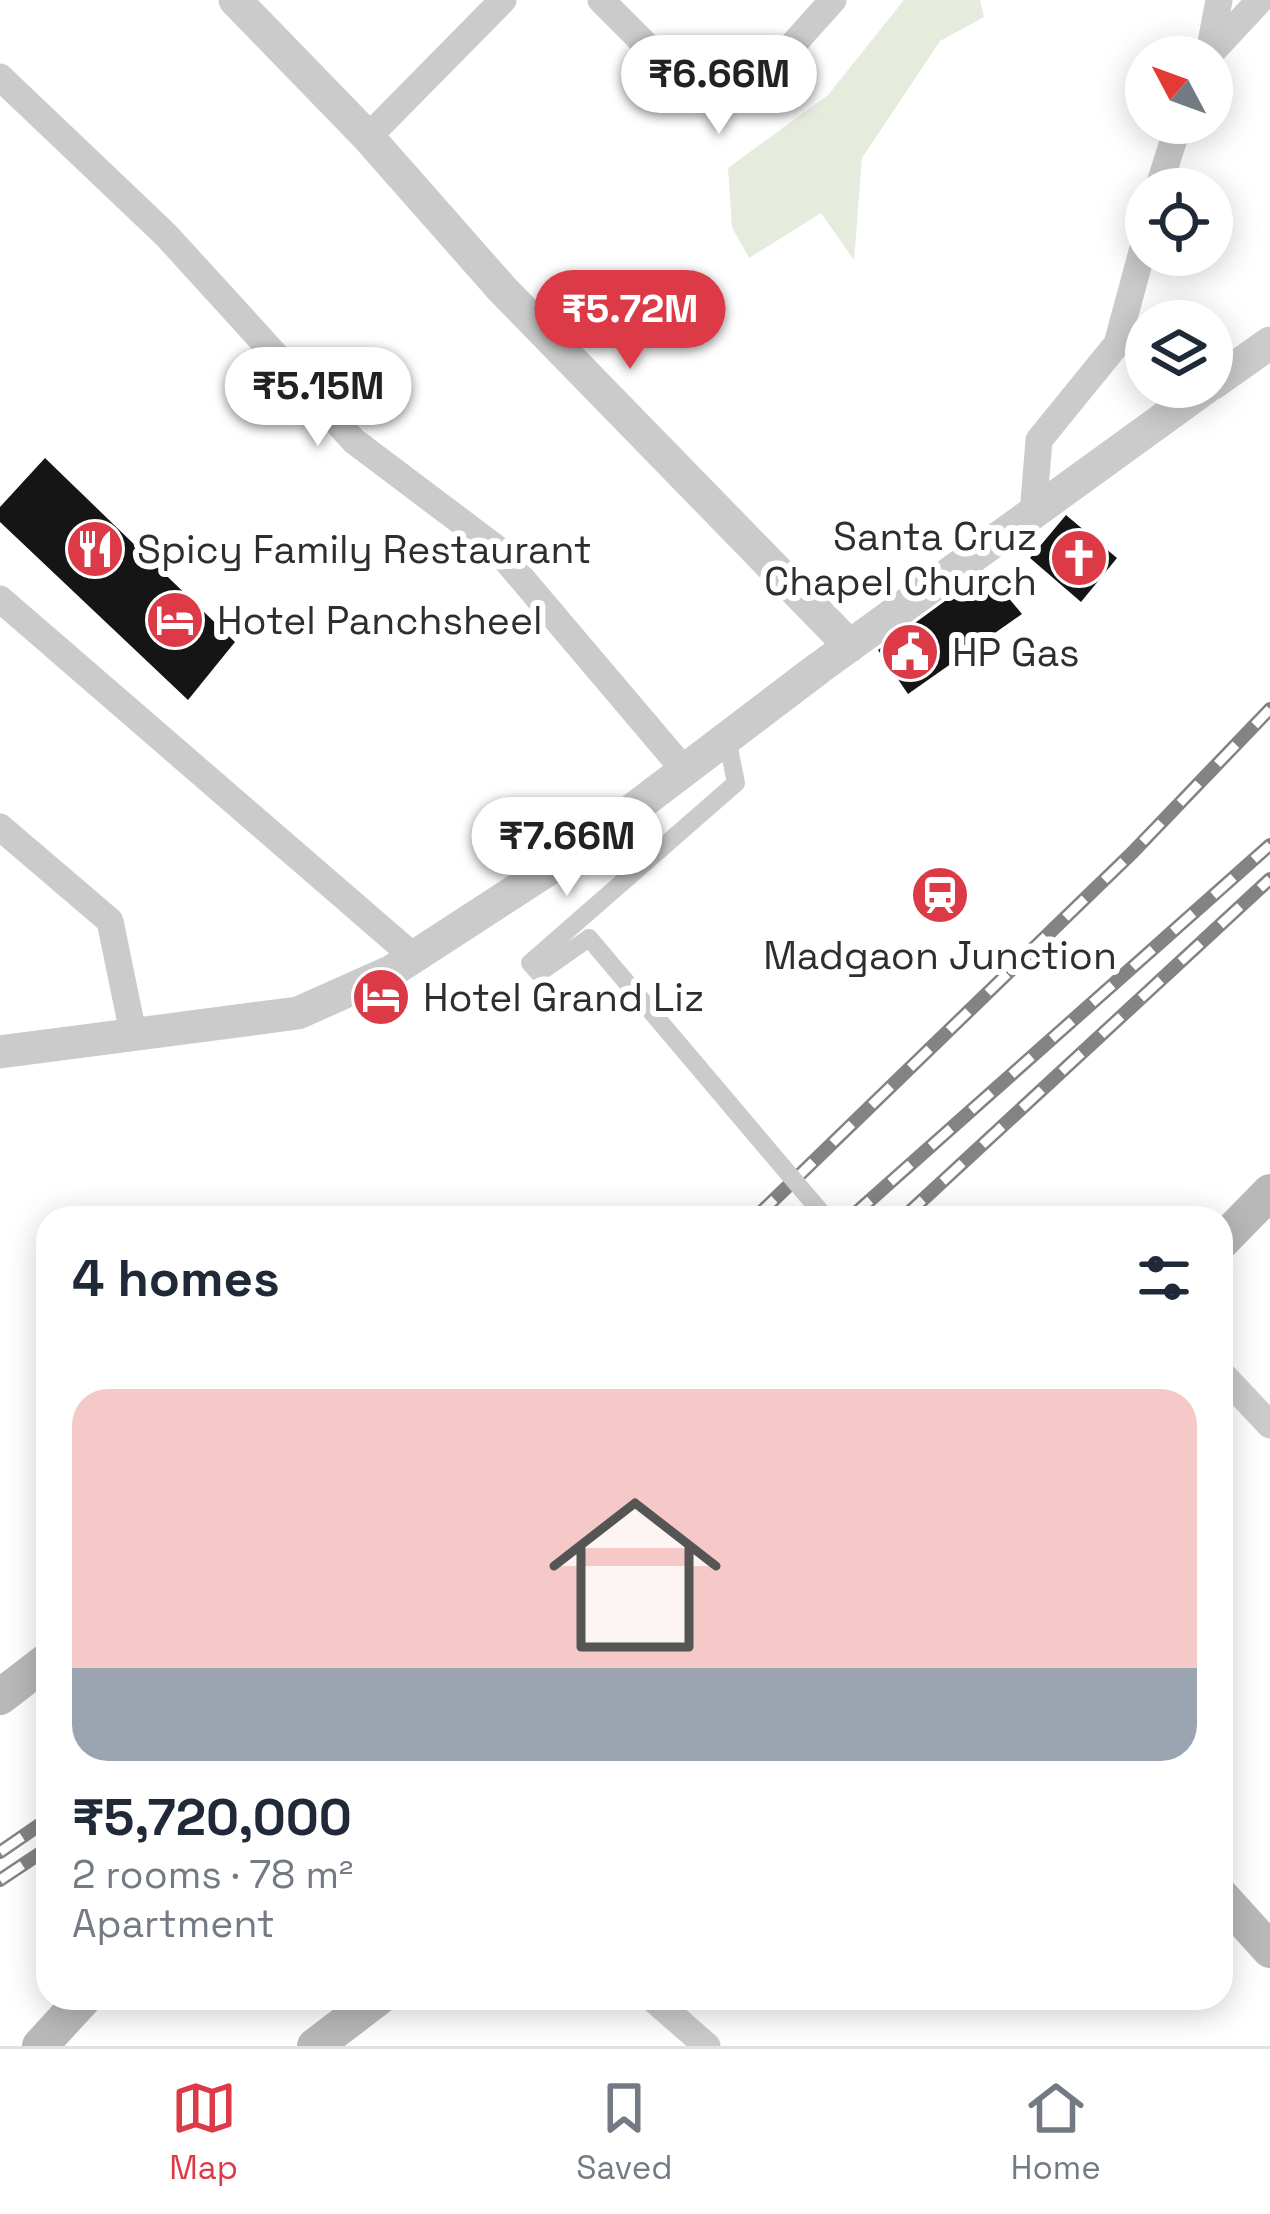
<!DOCTYPE html>
<meta charset="utf-8">
<style>
:root{--surface:#fff;--page:#f2f2f3;--text:#1f2937;--muted:#747a83;--line:#e0e1e3;--accent:#dc3a47}
body{margin:0;font-family:"Space Grotesk",sans-serif;background:var(--page);color:var(--text);height:100vh;display:flex;flex-direction:column;font-size:45px;white-space:nowrap}
*{box-sizing:border-box;margin:0}
p{font-size:39px;color:var(--muted)}
.icon{flex:none;width:66px;height:66px;fill:none;stroke:currentColor;stroke-width:2;stroke-linecap:round;stroke-linejoin:round}
.map{position:relative;flex:1;overflow:hidden}
.side{position:absolute;left:36px;top:1206px;width:1197px;height:804px;display:flex;flex-direction:column;background:var(--surface);border-radius:36px;box-shadow:0 6px 30px #0003}
.side>*{flex:none}
.needle{width:78px;rotate:311deg}
.fabs{position:absolute;left:1125px;top:36px;display:grid;gap:24px}
.fabs a{display:grid;place-items:center;width:108px;height:108px;border-radius:50%;background:var(--surface);box-shadow:0 6px 30px #0003;font-size:60px}
.price{position:absolute;translate:-50% -102px;padding:0 27px;border-radius:42px;background:#fff;color:#222;font-size:39px;line-height:78px;filter:drop-shadow(0 3px 6px #0008)}
.price::after{content:'';position:absolute;left:50%;top:72px;width:36px;height:27px;margin-left:-18px;background:inherit;clip-path:polygon(0 0,100% 0,50% 100%)}
.price.on{background:var(--accent);color:#fff}
ul{padding:0;list-style:none}
li{display:grid;align-content:center;gap:24px;height:636px;padding:0 36px}
li+li{border-top:3px solid var(--line)}
li span{display:grid;place-items:center;height:372px;border-radius:36px;color:#555}
li>.icon{margin-inline-start:auto}
span .icon{width:216px;height:216px;fill:#fffc;stroke-width:1}
li b{font-size:51px}
h2{display:flex;justify-content:space-between;align-items:center;height:144px;padding:0 36px;font-size:51px}
.tab-bar{display:flex;justify-content:space-around;align-items:center;height:168px;border-top:3px solid var(--line);background:var(--surface);font-size:33px;color:var(--muted)}
.tab-bar a{display:grid;justify-items:center;gap:6px}
.tab-bar .on{color:var(--accent)}
.map>svg:first-child{display:block}
.green{fill:#e5ebdd}
.building{fill:#151515}
.lines{fill:none;stroke-linecap:round;stroke-linejoin:round}
.pedestrian{stroke:#cbcbcb;stroke-width:18}
.minor{stroke:#cbcbcb;stroke-width:27}
.tertiary{stroke:#cbcbcb;stroke-width:33}
.secondary{stroke:#b8b8b8;stroke-width:36}
.rail-casing{stroke:#838383;stroke-width:14}
.rail{stroke:#fff;stroke-width:9;stroke-dasharray:27;stroke-linecap:butt}
.pedestrian-bridge{stroke:#cbcbcb;stroke-width:18}
.labels{text-anchor:middle;stroke-width:12;stroke-linejoin:round;paint-order:stroke}
.poi-label{font-size:39px;fill:#2e2e2e;stroke:#fff;text-anchor:start}
</style>
<div class="map">
<svg width="1270" height="2046" viewBox="0 0 1270 2046">
<rect width="100%" height="100%" fill="#fff"/>
<path class="green" d="M 904,0 L 980,0 L 984,17 L 940,41 L 862,158 L 854,260 L 821,213 L 749,258 L 732,227 L 728,168 L 828,95 Z"/>
<path class="building" d="M 45,458 L 235,642 L 188,700 L 0,522 L 0,507 Z
M 1066,515 L 1117,558 L 1081,602 L 1030,558 Z
M 986,571 L 1022,614 L 908,694 L 878,650 Z
M 391,980 L 403,1001 L 370,1019 L 360,996 Z"/>
<g class="lines">
<path class="pedestrian" d="M 589,938 L 539,973 L 530,963 L 736,783 L 727,738"/>
<path class="minor" d="M 601,0 L 660,59 L 717,105 L 763,78 L 833,0
M 1209,53 L 1219,0
M 1207,57 L 1260,0
M 0,77 L 166,235 L 354,441 L 496,548 L 685,771
M 368,137 L 503,0
M 1158,189 L 1179,123
M 1033,514 L 1039,440 L 1117,344 L 1146,237
M 0,599 L 414,957
M 0,827 L 110,921 L 133,1033
M 1221,1373 L 1270,1425
M 652,1998 L 707,2046"/>
<path class="tertiary" d="M 235,0 L 368,137 L 502,289 L 850,646
M 1212,384 L 1270,343
M 0,1052 L 298,1013 L 392,971 L 586,845 L 819,668 L 1207,387"/>
<path class="secondary" d="M 1221,1242 L 1270,1192
M 0,1697 L 48,1660
M 1221,1896 L 1270,1950
M 40,2046 L 84,1998
M 315,2046 L 378,1998"/>
<defs>
<path id="rail" d="M 755,1218 L 1132,853 L 1270,709
M 850,1218 L 1270,845
M 903,1218 L 1270,879
M 0,1852 L 48,1819
M 0,1880 L 48,1848"/>
</defs>
<use href="#rail" class="rail-casing"/>
<use href="#rail" class="rail"/>
<path class="pedestrian-bridge" d="M 589,938 L 826,1218"/>
</g>
<defs>
<symbol id="restaurant-disc" viewBox="-11 -11 22 22"><circle r="9.5" fill="#dc3a47" stroke="#fff"/><path d="M-5-6h1v4h1v-4h1v4h1v-4h1v5L-1.5 .5V6h-2V.5L-5-1ZM5-6V6H3V1.5H1.5Q1.5-4 5-6Z" fill="#fff"/></symbol>
<symbol id="church-disc" viewBox="-11 -11 22 22"><circle r="9.5" fill="#dc3a47" stroke="#fff"/><path d="M-1.2-6h2.4v3.5h3.3v2.4h-3.3V6h-2.4V-.1h-3.3v-2.4h3.3Z" fill="#fff"/></symbol>
<symbol id="hotel-disc" viewBox="-11 -11 22 22"><circle r="9.5" fill="#dc3a47" stroke="#fff"/><path d="M-6-4.5h1.5V1H6V5H4.5V3h-9V5H-6ZM-4 0a1.8 1.8 0 1 1 3.6 0ZM.5 0V-2.5h3Q6-2.5 6 0Z" fill="#fff"/></symbol>
<symbol id="civic-disc" viewBox="-11 -11 22 22"><circle r="9.5" fill="#dc3a47" stroke="#fff"/><path d="M-.6-6.5H3V-4.5H.6V-3L4-1V1h2V6H-6V1h2V-1L-.6-3ZM-1.2 2.5V6h2.4V2.5Z" fill="#fff"/></symbol>
<symbol id="station-disc" viewBox="-11 -11 22 22"><circle r="9.5" fill="#dc3a47" stroke="#fff"/><path d="M-3-6H3Q5-6 5-4V2Q5 4 3 4L4.5 6H3L1.5 4h-3L-3 6H-4.5L-3 4Q-5 4-5 2V-4Q-5-6-3-6ZM-3.5-4v3h7v-3ZM-3.5 1v1.5H-2V1ZM2 1v1.5H3.5V1Z" fill="#fff"/></symbol>
</defs>
<g fill-rule="evenodd">
<use href="#restaurant-disc" x="62" y="516" width="66" height="66"/>
<use href="#church-disc" x="1046" y="525" width="66" height="66"/>
<use href="#hotel-disc" x="142" y="587" width="66" height="66"/>
<use href="#civic-disc" x="877" y="619" width="66" height="66"/>
<use href="#station-disc" x="907" y="862" width="66" height="66"/>
<use href="#hotel-disc" x="348" y="964" width="66" height="66"/>
</g>
<g class="labels">
<g class="poi-label">
<text x="1037" y="550" text-anchor="end">Santa Cruz<tspan x="1037" dy="45">Chapel Church</tspan></text>
<text x="137" y="563">Spicy Family Restaurant</text>
<text x="217" y="634">Hotel Panchsheel</text>
<text x="952" y="666">HP Gas</text>
<text x="940" y="969" text-anchor="middle">Madgaon Junction</text>
<text x="423" y="1011">Hotel Grand Liz</text>
</g>
</g>
</svg>
<div class="fabs">
<a><svg class="needle" viewBox="-14 -14 28 28"><path d="M0-13l5 13h-10z" fill="#e53935"/><path d="M0 13l5-13h-10z" fill="#747a83"/></svg></a>
<a><svg class="icon" aria-label="locate" viewBox="0 0 24 24"><circle cx="12" cy="12" r="6"/><path d="M12 2v4M12 18v4M2 12h4M18 12h4"/></svg></a>
<a><svg class="icon" aria-label="layers" viewBox="0 0 24 24"><path d="M12 4l9 5-9 5-9-5zM3 14l9 5 9-5"/></svg></a>
</div>
<b class="price" style="left:719px;top:137px">₹6.66M</b>
<b class="price on" style="left:630px;top:372px">₹5.72M</b>
<b class="price" style="left:318px;top:449px">₹5.15M</b>
<b class="price" style="left:567px;top:899px">₹7.66M</b>
<section class="side">
<h2>4 homes<svg class="icon" aria-label="filters" viewBox="0 0 24 24"><path d="M4 7h16M4 17h16"/><circle cx="9" cy="7" r="2"/><circle cx="15" cy="17" r="2"/></svg></h2>
<ul>
<li><span style="background:linear-gradient(#f6c9c9 75%,#9aa5b1 0)"><svg class="icon" aria-label="home" viewBox="0 0 24 24"><path d="M3 11l9-7 9 7M6 9v11h12V9"/></svg></span><div><b>₹5,720,000</b><p>2 rooms · 78 m²</p><p>Apartment</p></div></li>
</ul>
</section>
</div>
<nav class="tab-bar">
<a class="on"><svg class="icon" aria-label="map" viewBox="0 0 24 24"><path d="M3 6l6-2 6 2 6-2v14l-6 2-6-2-6 2zM9 4v14M15 6v14"/></svg>Map</a>
<a><svg class="icon" aria-label="saved" viewBox="0 0 24 24"><path d="M7 4h10v16l-5-4-5 4z"/></svg>Saved</a>
<a><svg class="icon" aria-label="home" viewBox="0 0 24 24"><path d="M3 11l9-7 9 7M6 9v11h12V9"/></svg>Home</a>
</nav>
